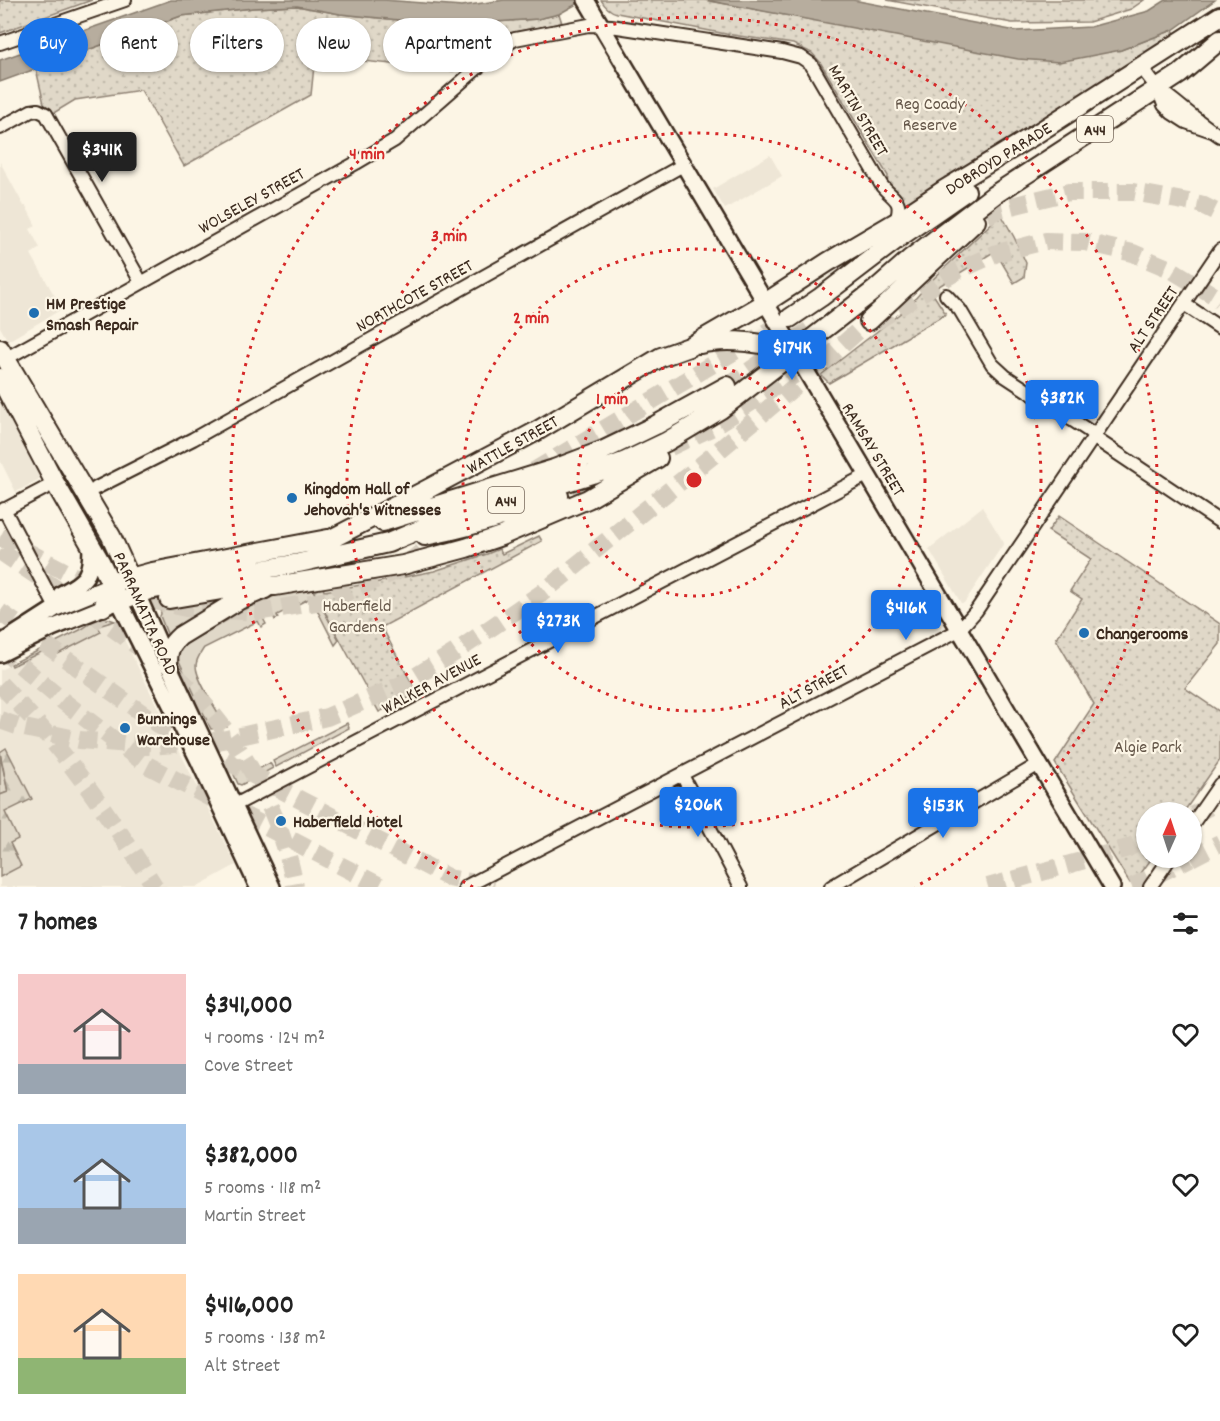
<!DOCTYPE html>
<meta charset="utf-8">
<style>
:root{--surface:#fff;--page:#f2f2f2;--text:#222;--muted:#767676;--accent:#1a73e8}
body{margin:0;font-family:Dekko,sans-serif;background:var(--page);color:var(--text);height:100vh;display:flex;flex-direction:column;font-size:22px;white-space:nowrap}
*{box-sizing:border-box;margin:0}
p{font-size:20px;color:var(--muted)}
.icon{flex:none;width:33px;height:33px;fill:none;stroke:currentColor;stroke-width:2;stroke-linecap:round;stroke-linejoin:round}
.map{position:relative;height:887px;overflow:hidden}
.panel{display:flex;flex-direction:column;background:var(--surface);flex:1}
.panel>*{flex:none}
.guide{position:absolute;left:18px;top:18px;width:600px;height:54px;display:flex;gap:12px}
.needle{width:39px;rotate:3deg}
.controls{position:absolute;left:1136px;top:802px;display:grid;gap:12px}
.controls a{display:grid;place-items:center;width:66px;height:66px;border-radius:50%;background:var(--surface);box-shadow:0 2px 4px #0004;font-size:30px}
.price{position:absolute;translate:-50% -51px;padding:0 14px;border-radius:6px;background:var(--accent);color:#fff;font-size:20px;line-height:39px;filter:drop-shadow(0 2px 3px #0008)}
.price::after{content:'';position:absolute;left:50%;top:36px;width:18px;height:14px;margin-left:-9px;background:inherit;clip-path:polygon(0 0,100% 0,50% 100%)}
.price.selected{background:#222;color:#fff}
ul{padding:0;list-style:none}
li{display:flex;align-items:center;gap:18px;height:150px;padding:0 18px}
li span{display:grid;place-items:center;flex:none;width:168px;height:120px;border-radius:0px;color:#555}
li>.icon{margin-inline-start:auto}
span .icon{width:72px;height:72px;fill:#fffc;stroke-width:1}
li b{font-size:26px}
h2{display:flex;justify-content:space-between;align-items:center;height:72px;padding:0 18px;font-size:26px}
.chip{padding:0 21px;border-radius:27px;background:var(--surface);box-shadow:0 2px 4px #0004;font-size:21px;line-height:54px}
.chip.selected{background:var(--accent);color:#fff}
.map>svg:first-child{display:block}
.built{fill:#eee6d6}
.green{fill:#e0d8c8;stroke:#8e8173;stroke-width:1.5}
.forest{fill:url(#forest-firs);stroke:#8e8173;stroke-width:1.5}
.park{fill:url(#park-dots);stroke:#8e8173;stroke-width:1.5}
.water{fill:#b7ad9e;stroke:#85796b;stroke-width:1.5}
.lines{fill:none;stroke-linecap:round;stroke-linejoin:round}
.highway-tunnel{stroke:#d5ccbd;stroke-width:18;stroke-dasharray:18 9;stroke-linecap:butt}
.minor-casing{stroke:#3b2a1e;stroke-width:16}
.major-casing{stroke:#3b2a1e;stroke-width:20}
.highway-casing{stroke:#3b2a1e;stroke-width:22}
.minor{stroke:#fcf5e5;stroke-width:12}
.major{stroke:#fcf5e5;stroke-width:15}
.highway{stroke:#fcf5e5;stroke-width:18}
.ring{fill:none;stroke:#d62828;stroke-width:3;stroke-dasharray:3 6}
.poi-dot{fill:#1f6fb2;stroke:#fcf5e5;stroke-width:2}
.labels{text-anchor:middle;stroke-width:4.5;stroke-linejoin:round;paint-order:stroke}
.shield{fill:#fcf5e5;stroke:#75675a;stroke-width:1.5}
.shield-label{font-size:16px;font-weight:bold;fill:#3b2a1e}
.park-label{font-size:18px;fill:#645648;stroke:#fcf5e5}
.street-label{font-size:18px;fill:#3b2a1e;stroke:#fcf5e5}
.poi-label{font-size:18px;font-weight:bold;fill:#3b2a1e;stroke:#fcf5e5;text-anchor:start}
.centre{fill:#d62828;stroke:#fcf5e5;stroke-width:3}
.ring-label{font-size:18px;text-anchor:middle;font-weight:bold;fill:#d62828;stroke:#fcf5e5;stroke-width:4.5;stroke-linejoin:round;paint-order:stroke}
</style>
<div class="map">
<svg width="1220" height="887" viewBox="0 0 1220 887">
<defs>
<pattern id="forest-firs" width="22" height="20" patternUnits="userSpaceOnUse" patternTransform="scale(1.5)"><rect width="22" height="20" fill="#e0d8c8"/><path d="M5 1l3.5 6h-7zM16 11l3.5 6h-7z" fill="#c1baab"/></pattern>
<pattern id="park-dots" width="8" height="8" patternUnits="userSpaceOnUse" patternTransform="scale(1.5)"><rect width="8" height="8" fill="#e0d8c8"/><path d="M2 2h.1M6 6h.1" fill="none" stroke="#c1baab" stroke-width="1.8" stroke-linecap="round"/></pattern>
</defs>
<rect width="100%" height="100%" fill="#fcf5e5"/>
<filter id="ink" filterUnits="userSpaceOnUse"><feTurbulence type="fractalNoise" baseFrequency=".0167" numOctaves="2"/><feDisplacementMap in="SourceGraphic" scale="12" xChannelSelector="R" yChannelSelector="G"/><feConvolveMatrix kernelMatrix="1 2 1 2 8 2 1 2 1" color-interpolation-filters="sRGB"/></filter>
<g filter="url(#ink)">
<path class="built" d="M 770,155 L 782,176 L 725,209 L 713,189 Z
M 0,162 L 24,206 L 26,206 L 36,226 L 30,229 L 40,248 L 31,254 L 62,309 L 8,341 L 0,327 Z
M 0,402 L 41,475 L 38,480 L 16,492 L 0,460 Z
M 982,507 L 1004,543 L 964,603 L 961,603 L 929,549 Z
M 109,620 L 117,625 L 236,865 L 196,887 L 0,887 L 0,670 L 81,631 Z"/>
<path class="green" d="M 312,588 L 339,640 L 335,645 L 312,600 L 309,601 L 308,599 L 277,615 L 278,618 L 275,620 L 265,600 L 279,594 Z
M 255,604 L 266,624 L 261,627 L 258,621 L 204,648 C 200,654 196,659 196,666 C 196,680 219,714 227,727 L 211,729 L 179,661 L 177,654 L 182,646 Z
M 100,619 L 109,619 L 115,621 L 98,626 L 101,632 L 58,654 L 54,646 L 12,666 L 11,664 L 82,629 L 94,621 Z
M 347,723 L 349,728 L 276,767 L 273,761 Z
M 0,755 L 8,792 L 0,795 Z
M 242,760 L 249,774 L 270,763 L 273,768 L 241,785 L 238,784 L 230,766 Z"/>
<path class="forest" d="M 236,593 L 168,636 L 160,616 L 161,614 L 159,604 Z
M 6,748 L 32,799 L 5,812 L 18,839 L 10,843 L 21,866 L 0,877 L 0,795 L 8,792 L 0,752 Z"/>
<path class="park" d="M 0,0 L 92,0 L 0,33 Z
M 601,0 L 705,0 L 863,29 L 1121,50 L 1173,30 L 1178,38 L 904,209 C 902,197 896,192 887,185 L 888,176 L 820,62 L 812,53 L 793,44 L 726,34 L 617,13 C 609,11 605,7 601,0 Z
M 887,0 L 1144,0 L 1131,9 L 1089,22 L 1012,23 Z
M 297,6 L 340,14 L 448,25 L 538,19 L 559,14 L 562,23 L 508,33 L 480,56 L 453,71 L 430,68 L 315,56 L 311,95 L 184,166 L 141,90 L 75,100 L 47,117 L 36,69 L 181,16 L 253,8 Z
M 1001,214 L 1014,237 L 1026,263 L 1024,277 L 1014,283 L 995,251 L 931,291 L 946,314 L 829,383 L 821,375 L 907,308 L 929,283 Z
M 1059,516 L 1220,624 L 1220,644 L 1185,688 L 1220,712 L 1220,760 L 1183,813 L 1146,813 L 1146,858 L 1152,858 L 1134,883 L 1130,883 L 1055,763 L 1094,704 L 1056,639 L 1082,599 L 1070,591 L 1091,559 L 1048,531 Z
M 539,536 L 542,541 L 382,627 L 417,694 L 379,712 L 312,588 L 323,587 L 324,591 L 374,583 L 434,571 L 487,554 L 499,549 L 502,554 Z"/>
<path class="water" d="M 171,0 L 384,0 L 462,6 L 504,0 L 584,0 L 559,14 L 538,19 L 448,25 L 340,14 L 297,6 L 253,8 L 181,16 L 0,82 L 0,60 Z
M 705,0 L 853,0 L 1016,31 L 1090,27 L 1149,11 L 1166,0 L 1215,0 L 1173,30 L 1121,50 L 1059,62 L 1018,59 Z"/>
<g class="lines">
<path class="highway-tunnel" d="M 963,229 L 999,209 L 1069,192 L 1133,192 L 1200,204 L 1220,214
M 875,322 L 957,271 L 997,253 L 1046,241 L 1085,242 L 1133,253 L 1172,270 L 1213,295 L 1220,301
M 727,386 L 817,325
M 670,447 L 711,428 L 794,375
M 534,471 L 790,318
M 572,491 L 613,474
M 0,537 L 94,587 L 186,608 L 257,612 L 328,600 L 401,569 L 450,529
M 0,551 C 51,586 102,618 150,656 C 163,666 178,676 189,688 C 241,741 282,813 295,887
M 0,612 L 160,726 L 449,878 L 494,887
M 0,648 L 64,702 L 147,765 L 382,887
M 0,684 C 18,703 37,722 53,742 C 90,788 124,838 155,887
M 0,720 L 20,727 L 80,740 L 151,746 L 222,740 L 327,717 L 403,684 L 454,653 L 542,593 L 711,457 L 820,365 L 869,321
M 1193,815 L 1220,801
M 1191,858 L 1220,843
M 988,887 L 1128,848 L 1146,839
M 1132,887 L 1190,858"/>
<defs>
<path id="minor" d="M 0,43 L 125,0
M 1141,67 L 1158,89 L 1164,105 L 1172,113 L 1186,122 L 1212,131
M 1158,89 C 1179,104 1198,122 1220,136
M 0,128 L 31,111 L 38,110 L 46,114 L 141,282
M 946,295 L 960,310 L 992,364 L 1005,376 L 1089,431 L 1099,441 L 1220,522
M 1184,304 L 1220,328
M 5,359 L 356,163 L 395,140 L 498,50 L 515,39 L 589,25 L 611,26 L 782,52 L 801,57 L 811,64 L 882,186 C 895,201 903,199 896,222
M 96,488 L 193,439 L 683,165
M 4,509 L 56,608
M 0,512 L 55,483
M 682,775 L 741,887
M 235,805 L 867,475
M 1191,826 L 1220,784
M 465,887 L 959,630 L 976,611 L 1220,250
M 831,887 L 1039,764
M 1150,887 L 1170,858"/>
<path id="major" d="M 586,0 L 1112,887
M 56,608 L 61,594 C 87,580 91,576 91,546
M 0,644 L 56,608 L 130,578 L 168,664 L 272,887
M 0,654 L 52,628 L 119,601 L 199,761 L 258,887"/>
<path id="highway" d="M 790,318 L 821,297 L 901,236 L 966,191
M 869,321 L 976,221
M 700,344 C 728,337 766,343 794,352
M 0,349 L 111,536 L 130,578 L 152,572 L 333,538 L 424,491 L 537,431 L 661,357 L 689,347 L 765,303 L 828,262 L 896,222 L 944,190 L 1036,134 L 1220,16
M 0,378 L 55,483 L 101,563 L 119,601
M 383,522 L 554,469 L 604,450 L 656,425 L 727,386
M 425,536 C 471,527 515,513 559,496
M 169,599 L 251,585 L 275,586 L 403,565 L 466,548 L 501,536 L 588,499 L 658,458
M 119,601 L 149,590 L 299,563 L 388,543 L 457,514 L 545,489 L 592,474 L 626,461 L 666,442 L 721,409 L 876,289 L 910,259 L 994,195 L 1180,74 L 1220,40
M 103,607 L 109,594 L 111,579
M 168,664 C 168,650 170,645 180,636 L 239,600 L 265,589"/>
</defs>
<use href="#minor" class="minor-casing"/>
<use href="#major" class="major-casing"/>
<use href="#highway" class="highway-casing"/>
<use href="#minor" class="minor"/>
<use href="#major" class="major"/>
<use href="#highway" class="highway"/>
</g>
</g>
<g class="ring">
<circle cx="694" cy="480" r="116"/>
<circle cx="694" cy="480" r="231"/>
<circle cx="694" cy="480" r="347"/>
<path d="M473 887A463 463 0 1 1 915 887"/>
</g>
<g class="poi-dot">
<circle cx="34" cy="313" r="6"/>
<circle cx="292" cy="498" r="6"/>
<circle cx="1084" cy="633" r="6"/>
<circle cx="125" cy="728" r="6"/>
<circle cx="281" cy="821" r="6"/>
</g>
<g class="labels">
<g class="shield">
<rect x="1077" y="116" width="36" height="26" rx="4.5"/>
<rect x="488" y="487" width="36" height="26" rx="4.5"/>
</g>
<g class="shield-label">
<text x="1095" y="135">A44</text>
<text x="506" y="506">A44</text>
</g>
<g class="park-label">
<text x="930" y="109">Reg Coady<tspan x="930" dy="21">Reserve</tspan></text>
<text x="357" y="611">Haberfield<tspan x="357" dy="21">Gardens</tspan></text>
<text x="1148" y="752">Algie Park</text>
</g>
<g class="street-label">
<text transform="translate(859 110) rotate(60)" y="6">MARTIN STREET</text>
<text transform="translate(998 158) rotate(-32)" y="6">DOBROYD PARADE</text>
<text transform="translate(251 200) rotate(-29)" y="6">WOLSELEY STREET</text>
<text transform="translate(414 295) rotate(-29)" y="6">NORTHCOTE STREET</text>
<text transform="translate(1152 319) rotate(-56)" y="6">ALT STREET</text>
<text transform="translate(512 444) rotate(-29)" y="6">WATTLE STREET</text>
<text transform="translate(874 449) rotate(59)" y="6">RAMSAY STREET</text>
<text transform="translate(146 613) rotate(66)" y="6">PARRAMATTA ROAD</text>
<text transform="translate(431 683) rotate(-28)" y="6">WALKER AVENUE</text>
<text transform="translate(813 686) rotate(-28)" y="6">ALT STREET</text>
</g>
<g class="poi-label">
<text x="46" y="309">HM Prestige<tspan x="46" dy="21">Smash Repair</tspan></text>
<text x="304" y="494">Kingdom Hall of<tspan x="304" dy="21">Jehovah's Witnesses</tspan></text>
<text x="1096" y="639">Changerooms</text>
<text x="137" y="724">Bunnings<tspan x="137" dy="21">Warehouse</tspan></text>
<text x="293" y="827">Haberfield Hotel</text>
</g>
</g>
<circle cx="694" cy="480" r="9" class="centre"/>
<g class="ring-label">
<text x="367" y="159">4 min</text>
<text x="449" y="241">3 min</text>
<text x="531" y="323">2 min</text>
<text x="612" y="404">1 min</text>
</g>
</svg>
<div class="controls">
<a><svg class="needle" viewBox="-14 -14 28 28"><path d="M0-13l5 13h-10z" fill="#e53935"/><path d="M0 13l5-13h-10z" fill="#767676"/></svg></a>
</div>
<b class="price selected" style="left:102px;top:183px">$341K</b>
<b class="price" style="left:792px;top:381px">$174K</b>
<b class="price" style="left:1062px;top:431px">$382K</b>
<b class="price" style="left:906px;top:641px">$416K</b>
<b class="price" style="left:558px;top:654px">$273K</b>
<b class="price" style="left:698px;top:838px">$206K</b>
<b class="price" style="left:943px;top:839px">$153K</b>
<div class="guide">
<a class="chip selected">Buy</a>
<a class="chip">Rent</a>
<a class="chip">Filters</a>
<a class="chip">New</a>
<a class="chip">Apartment</a>
</div>
</div>
<section class="panel">
<h2>7 homes<svg class="icon" aria-label="filters" viewBox="0 0 24 24"><path d="M4 7h16M4 17h16"/><circle cx="9" cy="7" r="2"/><circle cx="15" cy="17" r="2"/></svg></h2>
<ul>
<li><span style="background:linear-gradient(#f6c9c9 75%,#9aa5b1 0)"><svg class="icon" aria-label="home" viewBox="0 0 24 24"><path d="M3 11l9-7 9 7M6 9v11h12V9"/></svg></span><div><b>$341,000</b><p>4 rooms · 124 m²</p><p>Cove Street</p></div><svg class="icon" aria-label="heart" viewBox="0 0 24 24"><path d="M12 20l-8-8c-3-5 5-10 8-4 3-6 11-1 8 4z"/></svg></li>
<li><span style="background:linear-gradient(#a9c7e8 70%,#9aa5b1 0)"><svg class="icon" aria-label="home" viewBox="0 0 24 24"><path d="M3 11l9-7 9 7M6 9v11h12V9"/></svg></span><div><b>$382,000</b><p>5 rooms · 118 m²</p><p>Martin Street</p></div><svg class="icon" aria-label="heart" viewBox="0 0 24 24"><path d="M12 20l-8-8c-3-5 5-10 8-4 3-6 11-1 8 4z"/></svg></li>
<li><span style="background:linear-gradient(#ffd9b3 70%,#8fb573 0)"><svg class="icon" aria-label="home" viewBox="0 0 24 24"><path d="M3 11l9-7 9 7M6 9v11h12V9"/></svg></span><div><b>$416,000</b><p>5 rooms · 138 m²</p><p>Alt Street</p></div><svg class="icon" aria-label="heart" viewBox="0 0 24 24"><path d="M12 20l-8-8c-3-5 5-10 8-4 3-6 11-1 8 4z"/></svg></li>
</ul>
</section>
